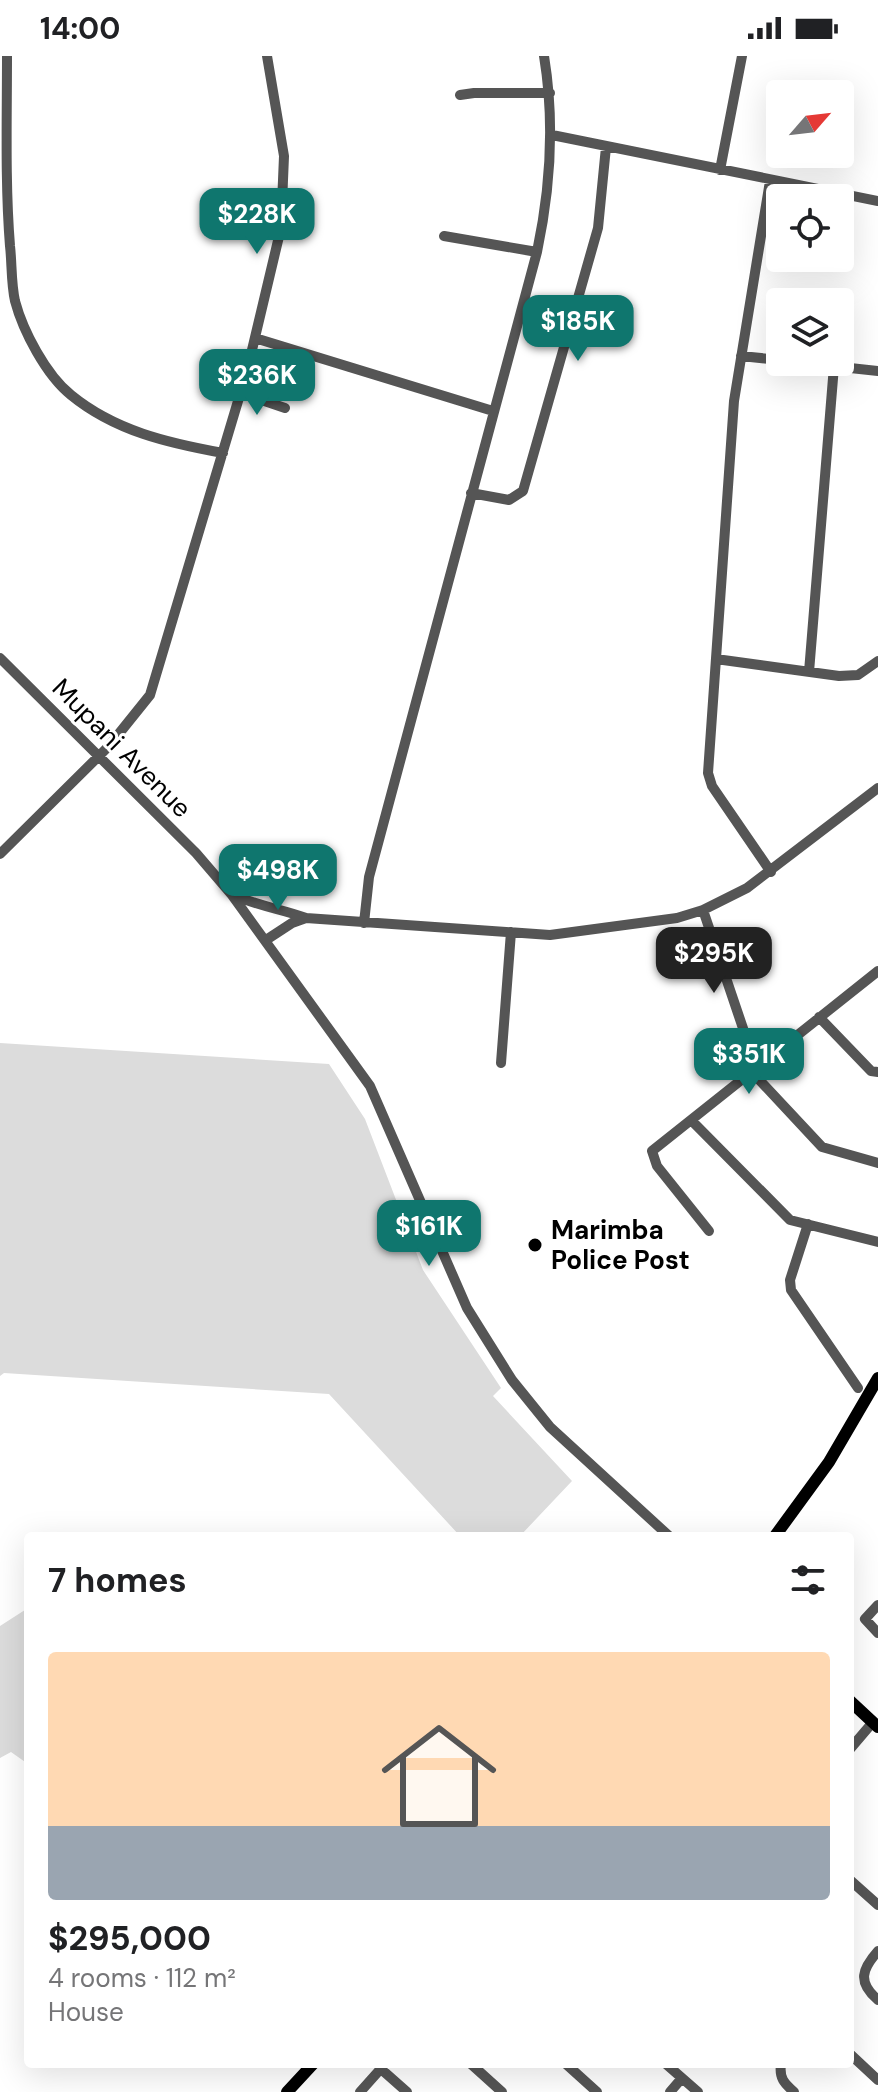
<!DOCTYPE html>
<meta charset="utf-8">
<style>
:root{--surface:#fff;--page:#f6f6f6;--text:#202124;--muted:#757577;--accent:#0f766e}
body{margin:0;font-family:"DM Sans",sans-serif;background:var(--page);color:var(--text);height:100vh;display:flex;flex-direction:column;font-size:30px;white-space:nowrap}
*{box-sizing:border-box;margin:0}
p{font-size:26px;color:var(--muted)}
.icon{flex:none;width:44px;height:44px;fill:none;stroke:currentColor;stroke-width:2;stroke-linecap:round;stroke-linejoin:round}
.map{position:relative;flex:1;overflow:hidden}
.panel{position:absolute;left:24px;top:1476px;width:830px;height:536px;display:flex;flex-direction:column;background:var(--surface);border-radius:8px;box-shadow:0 8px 32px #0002}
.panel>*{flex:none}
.needle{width:52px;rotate:62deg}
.tools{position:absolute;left:766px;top:24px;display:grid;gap:16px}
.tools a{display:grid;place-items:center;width:88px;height:88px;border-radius:8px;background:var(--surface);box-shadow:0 8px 32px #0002;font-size:40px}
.price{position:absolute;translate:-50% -68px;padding:0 18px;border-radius:16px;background:var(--accent);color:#fff;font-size:26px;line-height:52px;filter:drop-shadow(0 2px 4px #0008)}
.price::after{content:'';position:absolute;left:50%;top:48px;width:24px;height:18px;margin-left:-12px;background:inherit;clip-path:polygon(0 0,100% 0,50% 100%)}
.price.active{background:#222;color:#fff}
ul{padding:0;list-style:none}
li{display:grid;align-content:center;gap:16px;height:424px;padding:0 24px}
li span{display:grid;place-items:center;height:248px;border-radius:8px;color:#555}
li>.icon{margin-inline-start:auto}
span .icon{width:144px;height:144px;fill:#fffc;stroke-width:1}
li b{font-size:34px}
h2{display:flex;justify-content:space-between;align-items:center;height:96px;padding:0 24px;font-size:34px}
.status{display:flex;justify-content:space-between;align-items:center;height:56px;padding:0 40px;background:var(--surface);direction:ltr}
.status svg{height:22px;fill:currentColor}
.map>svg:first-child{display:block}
.green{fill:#dcdcdc}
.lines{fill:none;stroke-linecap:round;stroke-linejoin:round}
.minor{stroke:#555;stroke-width:10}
.major{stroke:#000;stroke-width:12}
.poi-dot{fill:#000;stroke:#fff;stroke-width:3}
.labels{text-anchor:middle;stroke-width:6;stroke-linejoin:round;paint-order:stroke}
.street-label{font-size:26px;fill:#000;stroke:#fff}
.poi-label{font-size:26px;font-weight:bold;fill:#000;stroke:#fff;text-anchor:start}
</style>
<div class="status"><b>14:00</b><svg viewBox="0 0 49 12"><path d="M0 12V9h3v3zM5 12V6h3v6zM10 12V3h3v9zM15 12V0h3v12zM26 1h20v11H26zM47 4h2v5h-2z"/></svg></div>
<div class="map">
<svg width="878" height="2036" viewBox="0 0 878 2036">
<rect width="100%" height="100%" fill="#fff"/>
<path class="green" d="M 0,987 L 329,1008 L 365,1063 L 423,1214 L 501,1332 L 493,1340 L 572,1425 L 520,1480 L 460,1480 L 329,1338 L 4,1317 L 0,1320 Z
M 28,1552 L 28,1708 L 11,1696 L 0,1702 L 0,1570 Z"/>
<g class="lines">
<path class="minor" d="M 7,0 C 7,63 5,127 10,190 C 12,207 11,227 15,245 C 23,275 46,319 71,339 C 115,375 168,387 223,397
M 460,39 L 474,37 L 550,37
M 552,79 L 878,145
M 720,114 L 742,0
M 770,125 L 734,345 L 708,717 L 712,730 L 771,816
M 444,180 L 537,196
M 255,282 L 493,355
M 741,300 L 780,304
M 795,306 L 878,315
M 241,337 L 285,352
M 471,437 L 509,444 L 523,435 L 598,172 L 606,91
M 0,602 L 196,797 L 232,839 L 370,1030 L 467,1252 L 512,1324 L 550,1371 L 669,1480
M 716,603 L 839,620 L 858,619 L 878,605
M 809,616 L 834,310
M 0,798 L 109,690 L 150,639 L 247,315 L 281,172 L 284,100 L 267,0
M 234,839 C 257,850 282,853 306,862 L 550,879 L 677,862 L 703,854 L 747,832 L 878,732
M 703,854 L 749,990 L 759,1010
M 364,867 L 369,821 L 537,196 C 551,130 555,67 544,0
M 266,884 L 292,867 L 306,862
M 819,961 L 871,1015 L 878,1016
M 501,1007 L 511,876
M 752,1016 L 822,1091 L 878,1107
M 691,1064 L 790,1164 L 878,1186
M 808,1168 L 790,1224 L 791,1234 L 858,1332
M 709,1175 L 657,1110 L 652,1095 L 878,915
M 878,1549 L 865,1563 L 878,1577
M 850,1693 L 873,1666
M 850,1824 L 878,1849
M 878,1895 C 862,1913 857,1926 878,1944
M 850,1998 L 878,2024
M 471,2008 L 502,2036
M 566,2008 L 597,2036
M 666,2008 L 698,2036
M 781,2008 C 779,2022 784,2027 794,2036
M 381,2013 L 407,2036
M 360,2036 L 385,2008
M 670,2036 L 682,2022"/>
<path class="major" d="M 775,1480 L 829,1406 L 878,1322
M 850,1645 L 878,1671
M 287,2036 L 313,2008"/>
</g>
<circle class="poi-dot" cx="535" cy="1189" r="8"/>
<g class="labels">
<g class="street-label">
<text transform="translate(122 692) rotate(45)" y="9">Mupani Avenue</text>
</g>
<g class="poi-label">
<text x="551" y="1183">Marimba<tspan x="551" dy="30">Police Post</tspan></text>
</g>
</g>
</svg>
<div class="tools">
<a><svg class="needle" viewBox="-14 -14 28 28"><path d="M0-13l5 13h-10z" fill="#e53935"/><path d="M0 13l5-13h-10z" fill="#757577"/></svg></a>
<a><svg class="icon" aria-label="locate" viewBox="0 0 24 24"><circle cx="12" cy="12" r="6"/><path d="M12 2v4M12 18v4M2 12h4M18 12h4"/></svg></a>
<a><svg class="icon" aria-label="layers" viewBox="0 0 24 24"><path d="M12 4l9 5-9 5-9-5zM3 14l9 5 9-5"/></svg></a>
</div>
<b class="price" style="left:257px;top:200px">$228K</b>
<b class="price" style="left:578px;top:307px">$185K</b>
<b class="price" style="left:257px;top:361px">$236K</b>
<b class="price" style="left:278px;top:856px">$498K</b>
<b class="price active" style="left:714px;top:939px">$295K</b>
<b class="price" style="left:749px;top:1040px">$351K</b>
<b class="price" style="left:429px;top:1212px">$161K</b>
<section class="panel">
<h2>7 homes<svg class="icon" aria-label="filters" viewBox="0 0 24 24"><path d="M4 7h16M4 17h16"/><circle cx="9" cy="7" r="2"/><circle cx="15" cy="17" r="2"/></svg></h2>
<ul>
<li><span style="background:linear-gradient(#ffd9b3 70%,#9aa5b1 0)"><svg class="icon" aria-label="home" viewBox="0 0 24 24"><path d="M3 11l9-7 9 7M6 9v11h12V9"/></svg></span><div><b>$295,000</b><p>4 rooms · 112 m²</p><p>House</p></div></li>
</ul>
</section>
</div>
